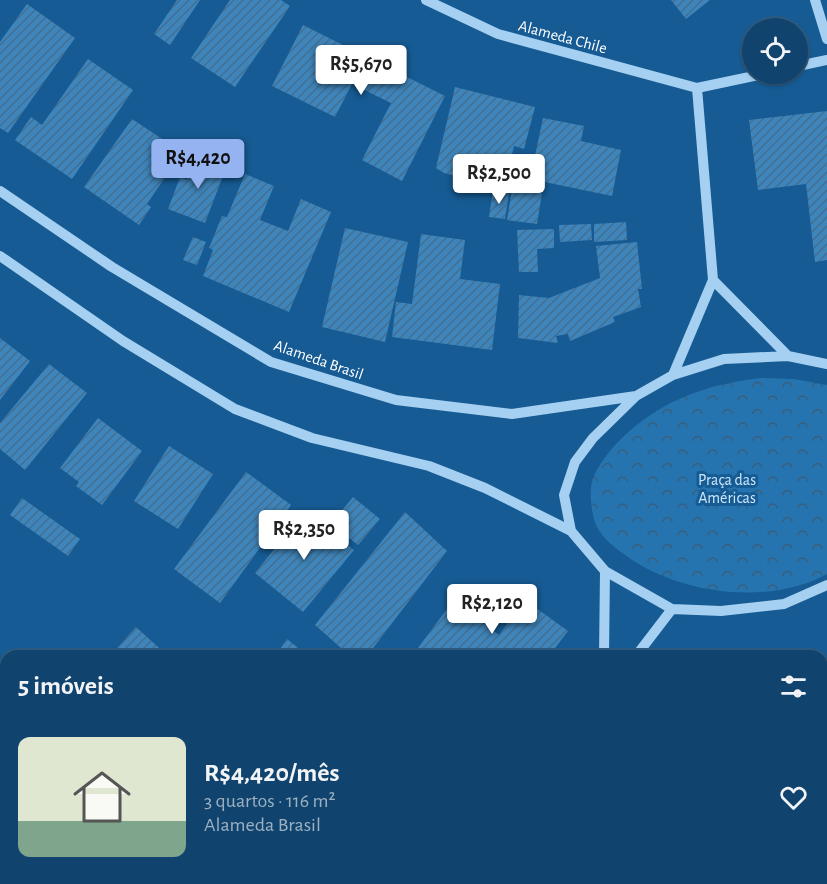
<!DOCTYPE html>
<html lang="pt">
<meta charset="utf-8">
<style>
:root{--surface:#10446e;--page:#194b73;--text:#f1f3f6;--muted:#9cb0c2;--line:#305c81;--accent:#95b2f1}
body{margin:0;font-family:"Alegreya Sans",sans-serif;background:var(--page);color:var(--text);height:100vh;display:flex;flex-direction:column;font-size:22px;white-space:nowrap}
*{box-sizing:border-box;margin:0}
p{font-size:20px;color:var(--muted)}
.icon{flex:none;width:33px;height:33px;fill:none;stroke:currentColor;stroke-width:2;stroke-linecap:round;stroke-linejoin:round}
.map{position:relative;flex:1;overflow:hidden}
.details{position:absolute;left:0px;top:650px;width:828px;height:236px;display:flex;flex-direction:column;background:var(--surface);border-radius:18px 18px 0 0;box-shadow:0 2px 4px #0004,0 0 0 2px var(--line)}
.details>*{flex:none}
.controls{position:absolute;left:742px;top:18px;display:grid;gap:12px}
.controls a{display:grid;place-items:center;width:66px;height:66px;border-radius:50%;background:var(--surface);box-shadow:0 2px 4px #0004,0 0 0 2px var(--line);font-size:30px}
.price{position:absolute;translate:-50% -51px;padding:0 14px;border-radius:6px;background:#fff;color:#222;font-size:20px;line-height:39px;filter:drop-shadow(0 2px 3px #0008)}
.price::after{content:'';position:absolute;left:50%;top:36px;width:18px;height:14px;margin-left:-9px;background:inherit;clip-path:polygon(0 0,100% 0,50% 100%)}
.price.selected{background:var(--accent);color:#111}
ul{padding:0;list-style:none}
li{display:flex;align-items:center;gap:18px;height:150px;padding:0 18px}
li+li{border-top:2px solid var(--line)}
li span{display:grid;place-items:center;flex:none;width:168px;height:120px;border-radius:12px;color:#555}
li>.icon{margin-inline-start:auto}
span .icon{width:72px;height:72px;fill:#fffc;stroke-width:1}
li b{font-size:26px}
h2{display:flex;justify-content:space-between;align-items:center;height:72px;padding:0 18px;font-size:26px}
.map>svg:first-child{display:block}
.park{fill:url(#park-crowns)}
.building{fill:url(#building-hatch)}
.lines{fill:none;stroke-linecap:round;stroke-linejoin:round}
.minor{stroke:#a5d0f1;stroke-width:10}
.labels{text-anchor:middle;stroke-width:6;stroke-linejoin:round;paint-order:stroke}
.street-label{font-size:16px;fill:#fff;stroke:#165b93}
.park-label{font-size:16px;fill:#cce7fc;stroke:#165b93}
</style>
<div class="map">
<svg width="827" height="884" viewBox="0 0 827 884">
<defs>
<pattern id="park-crowns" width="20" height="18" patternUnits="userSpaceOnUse" patternTransform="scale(1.5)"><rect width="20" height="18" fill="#2574b0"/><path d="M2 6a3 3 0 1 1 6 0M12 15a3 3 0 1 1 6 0" fill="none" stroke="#3a5e79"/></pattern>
<pattern id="building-hatch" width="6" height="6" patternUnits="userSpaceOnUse" patternTransform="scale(1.5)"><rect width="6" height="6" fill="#3e85bb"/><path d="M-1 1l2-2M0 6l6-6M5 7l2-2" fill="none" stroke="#446e8f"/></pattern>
</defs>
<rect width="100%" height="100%" fill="#165b93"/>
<path class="park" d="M 760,378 L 794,379 L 827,385 L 827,574 C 769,606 680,594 628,557 C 615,548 603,539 596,525 C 591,512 588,488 594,476 C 611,439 656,406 694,393 C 715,385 737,381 760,378 Z"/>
<path class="building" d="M 177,0 L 200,0 L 170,45 L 154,34 Z
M 230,0 L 281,0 L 290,6 L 235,87 L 191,58 Z
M 671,0 L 710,0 L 686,19 Z
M 27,4 L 75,38 L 8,133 L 0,128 L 0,42 Z
M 303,25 L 445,96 L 402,181 L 362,160 L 391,103 L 352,84 L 335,117 L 272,86 Z
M 88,59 L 133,90 L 72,179 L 15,140 L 31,117 L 42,125 Z
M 455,87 L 535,107 L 524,149 L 514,146 L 504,188 L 444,173 L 436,168 Z
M 827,111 L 827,260 L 815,262 L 806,184 L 758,190 L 749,120 Z
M 543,118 L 584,126 L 581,141 L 621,150 L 612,196 L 530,179 Z
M 132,119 L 182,152 L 147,204 L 151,207 L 139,225 L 84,187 Z
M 196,156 L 226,168 L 205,223 L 168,209 L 180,177 L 187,180 Z
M 245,174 L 274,186 L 260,220 L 288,231 L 301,199 L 331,212 L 289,312 L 203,276 L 213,250 L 209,248 L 222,216 L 227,217 Z
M 512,189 L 542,193 L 537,224 L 507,220 Z
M 493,190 L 509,193 L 505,219 L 489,217 Z
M 626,222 L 627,240 L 594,242 L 594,224 Z
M 591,224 L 592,240 L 560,242 L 559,225 Z
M 345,228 L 408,242 L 385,342 L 322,327 Z
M 554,229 L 554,248 L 537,249 L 538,272 L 519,272 L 517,230 Z
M 421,234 L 465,240 L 460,279 L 500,284 L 492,350 L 392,337 L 396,302 L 412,304 Z
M 193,237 L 206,242 L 197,265 L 183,260 Z
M 637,242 L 642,289 L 638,289 L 641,307 L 613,317 L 615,322 L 570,341 L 568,334 L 556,336 L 558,343 L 518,338 L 519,295 L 549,298 L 600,278 L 596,246 Z
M 0,338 L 30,361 L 0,400 Z
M 49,364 L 87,393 L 25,470 L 0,449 L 0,423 Z
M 98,418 L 142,451 L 102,505 L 76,486 L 79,482 L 60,468 Z
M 169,446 L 213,474 L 178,529 L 134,501 Z
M 246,472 L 291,505 L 220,603 L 174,569 Z
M 353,497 L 380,519 L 358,545 L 331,524 Z
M 22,498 L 80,539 L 68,556 L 10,515 Z
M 305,511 L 354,550 L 303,612 L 255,573 Z
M 405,512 L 447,551 L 367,656 L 350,656 L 315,625 Z
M 525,600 L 568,631 L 549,656 L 412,656 L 453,601 L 499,635 Z
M 136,627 L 168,656 L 110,656 Z
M 287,639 L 308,656 L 275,656 Z
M 0,826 L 5,830 L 1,836 L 6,840 L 6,850 L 0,858 Z
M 7,879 L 69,879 L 75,884 L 3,884 Z
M 311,879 L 399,879 L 395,884 L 317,884 Z
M 589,879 L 620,879 L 620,884 L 588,884 Z
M 640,879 L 698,879 L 697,884 L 640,884 Z"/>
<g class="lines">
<path class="minor" d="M 426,0 L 498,34 L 697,88 L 764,74
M 815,0 L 827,39
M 798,66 L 827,60
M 0,191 L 112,267 L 271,362 L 396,400 L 512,414 L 636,396
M 0,256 L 123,341 L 235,409 L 312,438 L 429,466 L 485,488 L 571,531
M 713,280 L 788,356
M 827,364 L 788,356 L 724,359 L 673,375 L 636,396 L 593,438 L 575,462 L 564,495 L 571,531 L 605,571 L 672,609 L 721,611 L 784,604 L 827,585
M 673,375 L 713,280 L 697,88
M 604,656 L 605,571
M 636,656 L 672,609
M 0,732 L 6,737
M 202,879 L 209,884
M 462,884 L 466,879"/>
</g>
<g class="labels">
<g class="street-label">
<text transform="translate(563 36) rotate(15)" y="6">Alameda Chile</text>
<text transform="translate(319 359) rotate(19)" y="6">Alameda Brasil</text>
</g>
<g class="park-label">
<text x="727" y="485">Praça das<tspan x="727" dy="18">Américas</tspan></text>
</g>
</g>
</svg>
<div class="controls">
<a><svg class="icon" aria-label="locate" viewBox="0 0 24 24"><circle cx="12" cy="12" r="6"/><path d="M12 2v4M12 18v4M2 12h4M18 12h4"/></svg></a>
</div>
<b class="price" style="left:361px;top:96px">R$5,670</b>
<b class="price selected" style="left:198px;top:190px">R$4,420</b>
<b class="price" style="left:499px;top:205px">R$2,500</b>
<b class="price" style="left:304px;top:561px">R$2,350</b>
<b class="price" style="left:492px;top:635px">R$2,120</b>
<section class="details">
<h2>5 imóveis<svg class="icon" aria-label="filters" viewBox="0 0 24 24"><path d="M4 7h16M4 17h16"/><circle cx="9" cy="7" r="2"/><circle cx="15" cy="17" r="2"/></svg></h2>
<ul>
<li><span style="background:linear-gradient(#dfe7d0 70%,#7fa58c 0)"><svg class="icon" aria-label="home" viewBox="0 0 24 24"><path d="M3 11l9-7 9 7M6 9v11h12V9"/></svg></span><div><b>R$4,420/mês</b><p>3 quartos · 116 m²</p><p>Alameda Brasil</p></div><svg class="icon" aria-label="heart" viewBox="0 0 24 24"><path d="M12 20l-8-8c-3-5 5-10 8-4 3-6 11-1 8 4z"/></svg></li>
</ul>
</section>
</div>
